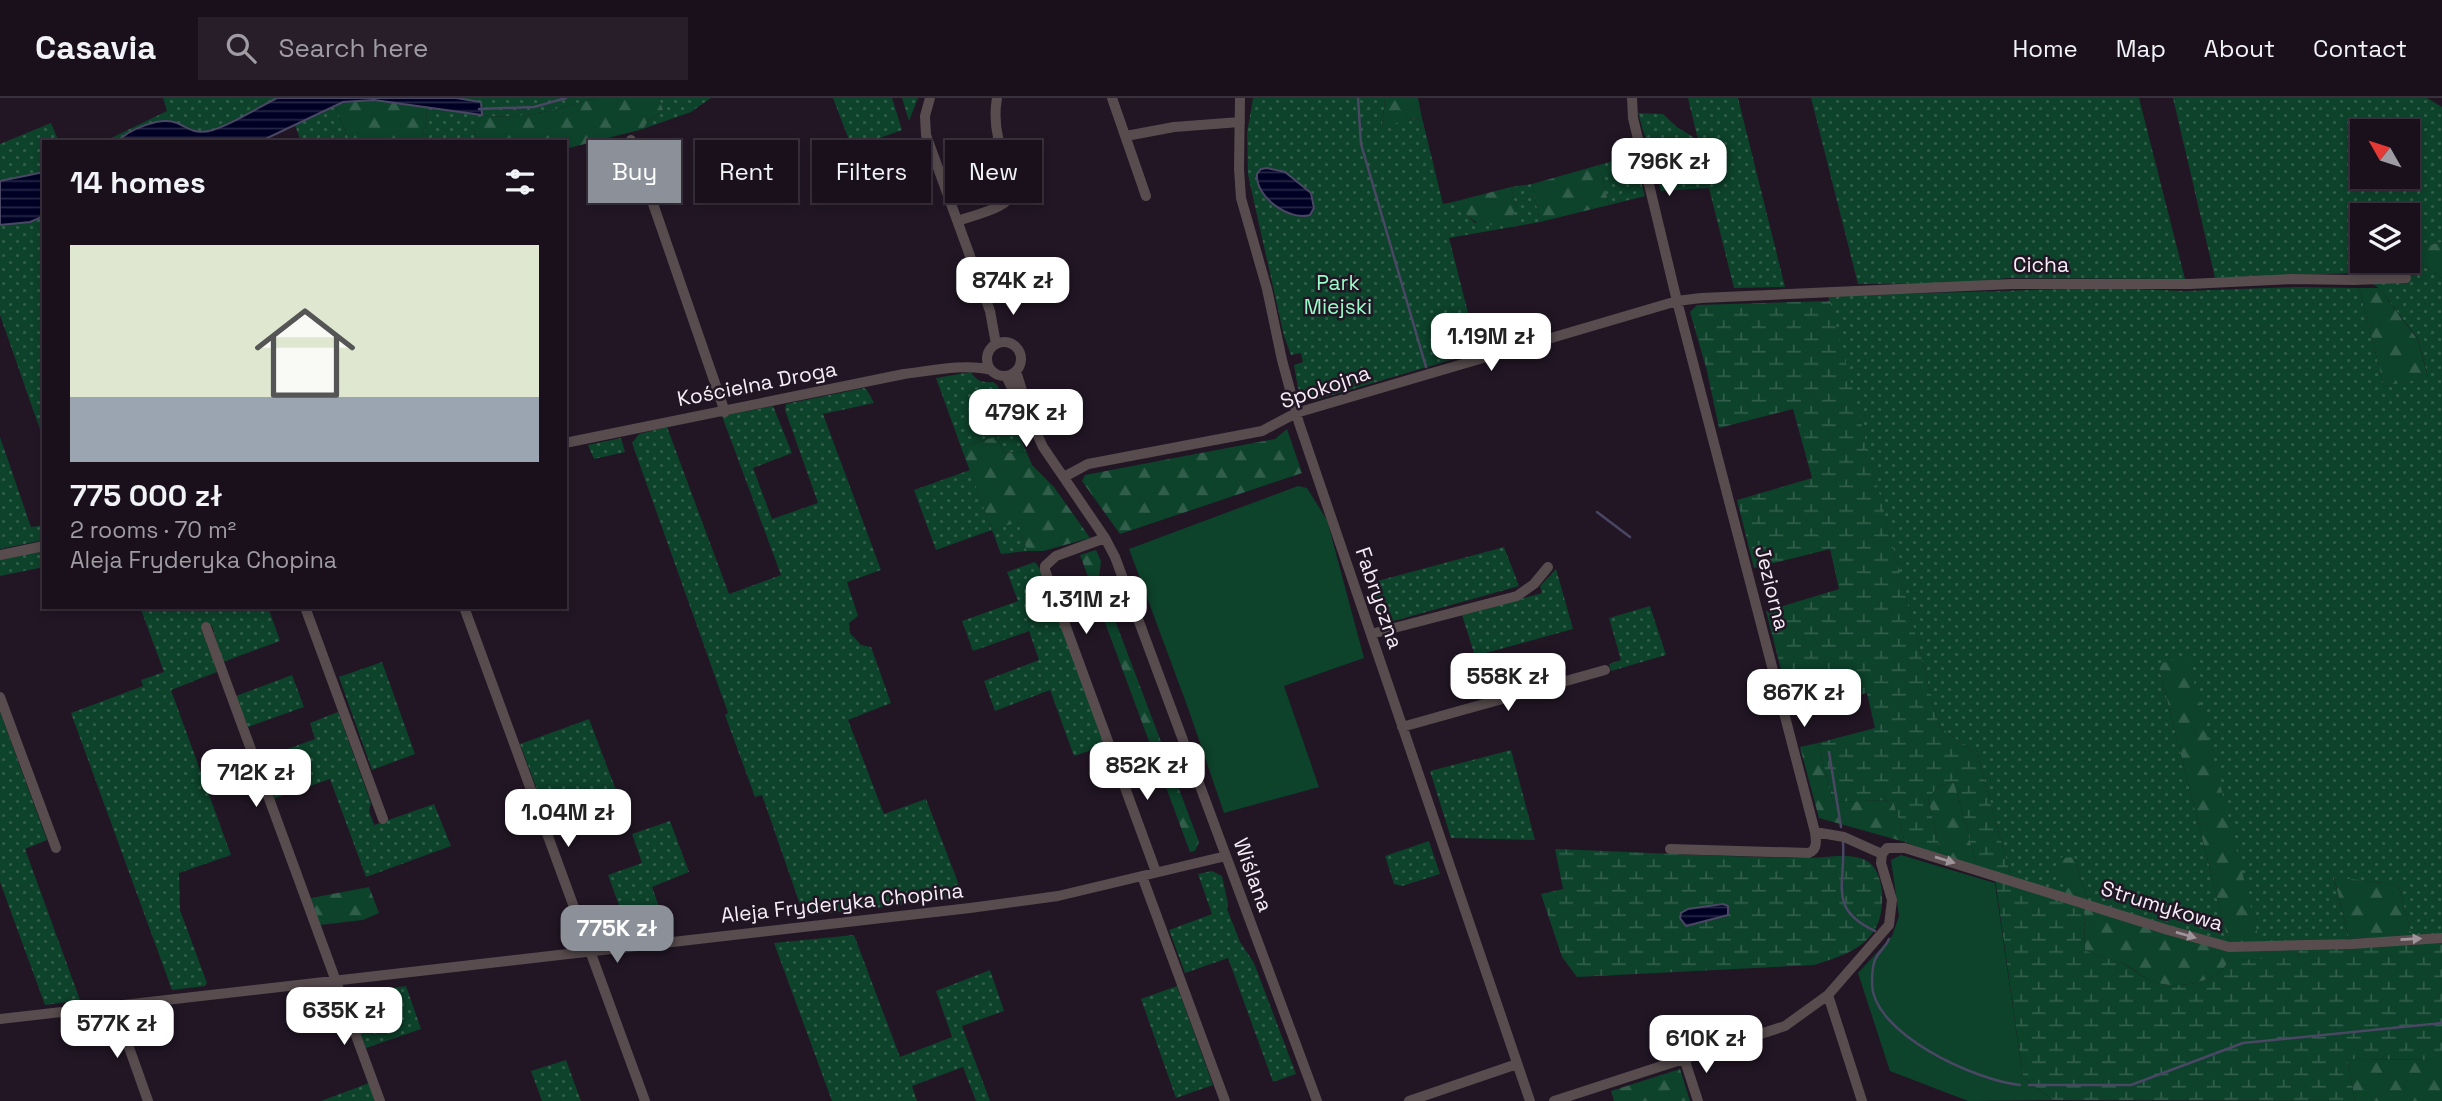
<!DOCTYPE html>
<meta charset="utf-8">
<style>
:root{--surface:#1a101c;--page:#271e29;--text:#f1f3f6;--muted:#9f9da3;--line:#38303b;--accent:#8c9099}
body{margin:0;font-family:"Space Grotesk",sans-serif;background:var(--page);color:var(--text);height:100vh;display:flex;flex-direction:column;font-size:26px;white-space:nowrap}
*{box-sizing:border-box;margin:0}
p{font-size:23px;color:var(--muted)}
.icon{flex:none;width:38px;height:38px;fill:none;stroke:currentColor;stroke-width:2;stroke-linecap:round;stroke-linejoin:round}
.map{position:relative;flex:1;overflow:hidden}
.drawer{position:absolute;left:42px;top:42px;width:525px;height:469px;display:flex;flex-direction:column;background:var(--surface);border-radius:0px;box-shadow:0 4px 10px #0003,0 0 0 2px var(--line)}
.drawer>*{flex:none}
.banner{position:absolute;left:588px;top:42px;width:665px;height:63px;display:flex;gap:14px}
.needle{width:46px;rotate:309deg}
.controls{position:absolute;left:2350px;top:21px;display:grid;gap:14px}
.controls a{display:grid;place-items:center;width:70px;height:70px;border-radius:0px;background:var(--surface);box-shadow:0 4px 10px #0003,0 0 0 2px var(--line);font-size:35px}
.price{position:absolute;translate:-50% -60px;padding:0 16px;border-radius:14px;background:#fff;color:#222;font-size:23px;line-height:46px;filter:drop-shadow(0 2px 4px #0008)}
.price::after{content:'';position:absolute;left:50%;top:42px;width:21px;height:16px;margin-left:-10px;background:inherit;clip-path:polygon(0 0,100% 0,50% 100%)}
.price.active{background:var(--accent);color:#fff}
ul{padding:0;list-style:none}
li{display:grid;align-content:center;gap:14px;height:371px;padding:0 28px}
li+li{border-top:2px solid var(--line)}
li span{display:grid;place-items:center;height:217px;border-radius:0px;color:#555}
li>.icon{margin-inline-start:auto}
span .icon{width:126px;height:126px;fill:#fffc;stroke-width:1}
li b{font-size:30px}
h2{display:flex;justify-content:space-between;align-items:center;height:84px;padding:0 28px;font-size:30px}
.pill{padding:0 24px;border-radius:0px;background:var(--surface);box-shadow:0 4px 10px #0003,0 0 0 2px var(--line);font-size:24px;line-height:63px}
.pill.active{background:var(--accent);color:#fff}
header{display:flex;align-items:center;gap:42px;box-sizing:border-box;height:98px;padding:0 35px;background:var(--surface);border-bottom:2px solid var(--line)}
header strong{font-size:33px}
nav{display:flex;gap:38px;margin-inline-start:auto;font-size:24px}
.search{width:490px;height:63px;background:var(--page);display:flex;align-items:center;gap:18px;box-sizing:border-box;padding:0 24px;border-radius:0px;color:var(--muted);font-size:26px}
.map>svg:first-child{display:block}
.green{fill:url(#green-dots);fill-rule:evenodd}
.forest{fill:url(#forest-firs)}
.wetland{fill:url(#wetland-marsh)}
.pitch{fill:#0d422b}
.water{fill:url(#water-rules);stroke:#4a4764;stroke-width:2}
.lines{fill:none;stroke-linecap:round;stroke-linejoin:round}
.stream{stroke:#4a4764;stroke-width:2.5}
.minor{stroke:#584c4e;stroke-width:10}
.oneway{fill:#9f949a}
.labels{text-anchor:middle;stroke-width:5;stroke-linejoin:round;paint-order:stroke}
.street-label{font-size:21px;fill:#f5edf7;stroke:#221625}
.park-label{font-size:21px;fill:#98fbc8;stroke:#221625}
</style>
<header>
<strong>Casavia</strong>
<div class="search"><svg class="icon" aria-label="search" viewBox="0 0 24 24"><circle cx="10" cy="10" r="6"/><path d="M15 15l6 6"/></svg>Search here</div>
<nav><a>Home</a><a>Map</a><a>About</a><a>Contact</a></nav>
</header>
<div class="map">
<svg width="2442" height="1003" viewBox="0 0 2442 1003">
<defs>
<pattern id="green-dots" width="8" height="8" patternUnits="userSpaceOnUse" patternTransform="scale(1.75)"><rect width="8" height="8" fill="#0d422b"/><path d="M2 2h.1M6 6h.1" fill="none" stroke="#315e4a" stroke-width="1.8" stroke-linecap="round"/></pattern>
<pattern id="forest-firs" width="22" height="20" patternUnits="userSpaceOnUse" patternTransform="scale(1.75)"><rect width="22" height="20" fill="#0d422b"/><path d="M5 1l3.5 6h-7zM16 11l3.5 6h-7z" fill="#315e4a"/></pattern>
<pattern id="wetland-marsh" width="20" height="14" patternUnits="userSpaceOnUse" patternTransform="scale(1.75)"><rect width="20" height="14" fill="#0d422b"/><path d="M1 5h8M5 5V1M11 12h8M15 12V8" fill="none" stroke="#315e4a"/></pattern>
<pattern id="water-rules" width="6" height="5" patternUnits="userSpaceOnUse" patternTransform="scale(1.75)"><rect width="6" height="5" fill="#000025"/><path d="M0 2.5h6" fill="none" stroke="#262645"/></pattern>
</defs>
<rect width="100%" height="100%" fill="#221625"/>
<path class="green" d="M 163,0 L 277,0 C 257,10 235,25 214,32 C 176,43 154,8 116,44 L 112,44 L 111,40 L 167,13 Z
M 456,0 L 597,0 C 558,10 523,23 482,17 L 474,33 L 478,44 L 420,44 L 427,25 L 426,9 L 482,17 L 481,4 Z
M 659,0 L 711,0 L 691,14 L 643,31 L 648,23 L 663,12 Z
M 833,0 L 892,0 L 902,32 L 852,50 Z
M 902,0 L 918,0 L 909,23 Z
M 1253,0 L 1385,0 L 1382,29 L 1408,21 L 1422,20 L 1443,106 L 1453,104 L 1475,125 L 1516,110 L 1511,89 L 1532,86 L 1540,124 L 1449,140 L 1478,254 L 1312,303 L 1311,290 L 1302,294 L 1298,290 L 1294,267 L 1303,264 L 1301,255 L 1291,257 L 1284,238 L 1248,77 L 1247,35 Z
M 1688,0 L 1738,0 L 1785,189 L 1734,190 L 1709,90 L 1661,93 L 1638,15 L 1663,16 L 1677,29 L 1698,42 Z
M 1811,0 L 2139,0 L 2185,181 L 2007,180 L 1972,185 L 1858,186 Z
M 2173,0 L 2427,0 L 2442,9 L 2442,144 L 2408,152 L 2408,117 L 2362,117 L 2362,163 L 2408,163 L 2408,157 L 2442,180 L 2442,838 L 2412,838 L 2398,785 C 2376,786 2356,781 2334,780 L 2349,841 L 2260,845 L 2158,566 L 2229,846 L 2088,803 L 2074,759 L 2057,760 L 2066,797 L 2011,779 L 1978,658 L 1939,628 L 1828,198 L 2103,190 L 2186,193 L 2297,189 L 2359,190 L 2384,288 L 2428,279 L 2418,241 L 2379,190 L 2355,175 L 2215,180 ZM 2362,33 L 2408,33 L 2408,79 L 2362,79 Z
M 335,8 L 350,44 L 301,44 L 295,27 Z
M 51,25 L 59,44 L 44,44 L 44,74 L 0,83 L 0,46 Z
M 1634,57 L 1645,98 L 1609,107 L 1599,67 Z
M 44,118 L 44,343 L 0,217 L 0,127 L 30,124 Z
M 971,274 C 976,283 983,285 993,284 L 997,287 L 1026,353 L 1004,355 L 997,338 L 961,349 L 936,280 Z
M 864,290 L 867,292 L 874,305 L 823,316 L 881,472 L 847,484 L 858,518 L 849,525 L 850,535 L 861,547 L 871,549 L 891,605 L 848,622 L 884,716 L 926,701 L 964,800 L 804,818 L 762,697 L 755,699 L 725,617 L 728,615 L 632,345 L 639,336 L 667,329 L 729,496 L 781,477 L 722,318 L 773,308 L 792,355 L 753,370 L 772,421 L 818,405 L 785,312 L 786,306 Z
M 0,339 L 31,429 L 44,427 L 44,442 L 0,451 Z
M 621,340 L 625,354 L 594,361 L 588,347 Z
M 970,372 L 992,432 L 1018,423 L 1027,453 L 1001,456 L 992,432 L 936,452 L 914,392 Z
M 1504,449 L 1519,488 L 1383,526 L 1370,485 Z
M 44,453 L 44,469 L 0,478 L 0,461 Z
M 1035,464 L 1041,472 L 1106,647 L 1074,658 L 1050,592 L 995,613 L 984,583 L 1039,562 L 1029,533 L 973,553 L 962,523 L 1018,503 L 1007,474 Z
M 1556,471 L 1573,531 L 1475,558 L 1462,517 L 1542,495 L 1540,488 Z
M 1650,508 L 1666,557 L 1611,573 L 1609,566 L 1621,562 L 1609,520 Z
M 140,509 L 268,509 L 280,543 L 223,564 L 212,528 L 203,524 L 201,530 L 217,574 L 171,592 L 231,757 L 179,775 L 180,812 L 207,885 L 205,888 L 172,892 L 71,615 L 143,588 L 141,582 L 164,574 Z
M 382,564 L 415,656 L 372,672 L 339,579 Z
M 292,577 L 304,609 L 248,629 L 236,598 Z
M 0,614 L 47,742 L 25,751 L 80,902 L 45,907 L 0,784 Z
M 338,614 L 371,705 L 369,713 L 374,727 L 434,706 L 451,748 L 366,779 L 330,681 L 273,701 L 260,661 L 315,641 L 310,625 Z
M 589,621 L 616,692 L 547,718 L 520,646 Z
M 1511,652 L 1535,742 L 1451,740 L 1430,673 Z
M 670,723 L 689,774 L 652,789 L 668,834 L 630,838 L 608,777 L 642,765 L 632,736 Z
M 1429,743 L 1440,776 L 1402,788 L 1394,786 L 1385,758 Z
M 1212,773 L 1222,778 L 1228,806 L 1227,811 L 1240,844 L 1254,865 L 1296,976 L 1273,984 L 1228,860 L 1185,875 L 1169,832 L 1212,816 L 1198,776 Z
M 854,837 L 900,959 L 952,939 L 936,893 L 990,872 L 1004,913 L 962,928 L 990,1003 L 976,1003 L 963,969 L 912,988 L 917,1003 L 832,1003 L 774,845 Z
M 406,888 L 421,931 L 366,950 L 345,896 Z
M 1177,888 L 1213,987 L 1176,1000 L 1141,901 Z
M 566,962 L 581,1003 L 542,1003 L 531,973 Z
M 369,985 L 375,1003 L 321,1003 Z"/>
<path class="forest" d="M 597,0 L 659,0 L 663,12 L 648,23 L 643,31 L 565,51 L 565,44 L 478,44 L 474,32 L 482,17 C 523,23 558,10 597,0 Z
M 1385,0 L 1418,0 L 1422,20 L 1408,21 L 1382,30 Z
M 374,2 L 426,9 L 427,25 L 420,44 L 350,44 L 335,8 L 343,4 Z
M 1599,67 L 1609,107 L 1540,124 L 1532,86 Z
M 1511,89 L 1516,110 L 1510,125 C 1476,129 1477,127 1453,104 Z
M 2442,144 L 2442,180 L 2408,157 L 2408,152 Z
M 2359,190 L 2379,190 L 2418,242 L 2428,280 L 2384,288 Z
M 1287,331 L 1302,375 L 1120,436 L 1082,383 L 1085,377 L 1275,341 Z
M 997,338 L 1004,355 L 1026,353 L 1032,367 L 1054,389 L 1090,440 L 1043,453 L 1027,453 L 1018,424 L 992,432 L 961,349 Z
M 1096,452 L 1101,463 L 1099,480 L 1199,744 L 1195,753 L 1190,754 L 1080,457 Z
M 2188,559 L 2260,845 L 2229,846 L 2158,566 Z
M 1818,645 L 1833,704 L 1893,702 L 1905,744 L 1819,720 L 1800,649 Z
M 1954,683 L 1977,769 L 1941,758 L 1928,700 L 1938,689 Z
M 2074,759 L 2088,803 L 2066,797 L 2056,760 Z
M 2334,779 C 2356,781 2376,786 2398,785 L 2412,838 L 2349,841 Z
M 369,789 L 379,815 L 363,822 L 320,827 L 311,800 Z
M 2084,808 L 2228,852 L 2298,850 L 2299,861 L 2229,862 C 2219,885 2177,892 2155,884 C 2143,881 2133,869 2122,865 C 2109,860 2096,859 2085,852 Z
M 2347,961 L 2442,962 L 2442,1003 L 2355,1003 Z
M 1680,971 L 1690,1003 L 1614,1003 L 1611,993 Z"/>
<path class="wetland" d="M 1830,203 L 1939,628 L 1978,658 L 2011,779 L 1977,769 L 1954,683 L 1938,689 L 1928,700 L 1941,758 L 1905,744 L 1893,702 L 1833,704 L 1818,645 L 1875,630 L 1867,595 L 1792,614 L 1766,513 L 1839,491 L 1830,451 L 1754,470 L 1737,402 L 1812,380 L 1793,311 L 1719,330 L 1707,273 L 1690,214 L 1697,207 Z
M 1555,751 C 1639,754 1723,759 1807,760 C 1825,760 1855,753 1870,765 C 1878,772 1881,784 1882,794 C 1885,843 1854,855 1814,867 L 1577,879 L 1562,859 L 1541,796 L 1563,791 Z
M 1995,780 L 2084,808 L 2085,852 C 2096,859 2110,860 2122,865 C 2133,870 2143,881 2155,884 C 2177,892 2219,885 2229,862 L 2299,860 L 2298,850 L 2442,843 L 2442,962 L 2347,961 L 2355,1003 L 2053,1002 L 2023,980 Z"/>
<path class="pitch" d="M 1298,388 L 1307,390 L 1327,422 L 1364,560 L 1284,588 L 1319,689 L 1224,715 L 1188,610 L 1129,451 Z
M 1901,757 L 1995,785 L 2023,980 L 2053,1002 L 1968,1003 L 1890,973 L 1858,875 L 1892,838 L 1899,818 L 1891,762 Z"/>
<path class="water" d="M 277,0 L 456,0 L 481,4 L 482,17 L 374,2 L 343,4 L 259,44 L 117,44 C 128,32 160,18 177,25 C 190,31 196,37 213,32 C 231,27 259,9 277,0 Z
M 1267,70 L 1285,74 L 1311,95 L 1314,110 L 1310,117 C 1289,123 1255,99 1257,76 L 1261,71 Z
M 44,74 L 44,118 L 30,124 L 0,127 L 0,83 Z
M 1723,806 L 1728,808 L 1728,817 L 1686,828 L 1680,820 L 1681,815 L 1688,811 Z"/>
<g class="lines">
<path class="stream" d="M 1358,0 L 1361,46 L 1426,269
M 479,11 L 534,9 L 566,0
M 1597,414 L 1630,439
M 1829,654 L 1841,729
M 1843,744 C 1846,786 1827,811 1875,833
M 1889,841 C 1886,848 1881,852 1877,858 C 1872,865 1872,877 1872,885 C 1872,936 1977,983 2020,987
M 2029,987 L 2131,987 L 2243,945 L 2442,925"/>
<path class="minor" d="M 930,0 L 925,18 L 926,37 L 990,213 L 996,246
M 1112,0 L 1146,98
M 1240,0 L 1239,71 L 1241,100 L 1267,191 L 1282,262 L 1299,325 L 1530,1003
M 1632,0 L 1633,20 L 1677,203 L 1815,734 L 1844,739 L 1882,756 L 1881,765 L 1892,802 L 1889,827 L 1828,897 L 1862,1003
M 1126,38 L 1174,29 L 1240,24
M 631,42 L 725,314
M 958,123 C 975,116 1011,111 1015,90 C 1004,60 991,33 997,0
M987 261a17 17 0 1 1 34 0a17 17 0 1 1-34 0Z
M 1016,273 L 1023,296 L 1022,303
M 1006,278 L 1016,298 L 1022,303 L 1043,349 L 1105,440 L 1115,459 L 1317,1003
M 565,345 L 904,276 C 929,273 967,265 991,272
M 1064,379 L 1088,366 L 1262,333 L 1296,315 L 1677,203 L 1701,200 L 2012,186 L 2189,186 L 2291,181 L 2354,182 L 2406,180
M 1105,440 L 1056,458 L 1045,468 L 1045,472 L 1156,774
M 0,457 L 44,448
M 305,509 L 383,721
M 464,509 L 645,1003
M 206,529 L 380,1003
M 1371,536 L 1517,498 L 1534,486 L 1548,469
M 0,599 L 56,750
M 1402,629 L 1605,572
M 1670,751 L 1809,755 C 1818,751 1816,742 1815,734
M 1882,756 L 1887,750 L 1905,750 L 2168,832 L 2229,849 L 2352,846 L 2442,840
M 1142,778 L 1225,1003
M 115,910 L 148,1003
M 0,921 L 970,810 L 1058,798 L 1226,758
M 1684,960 L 1698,1003
M 1409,1003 L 1517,966
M 1554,1003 L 1785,928 L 1828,897"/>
</g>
<defs><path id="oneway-solid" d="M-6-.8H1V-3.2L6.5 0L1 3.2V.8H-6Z" transform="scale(1.75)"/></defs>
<g class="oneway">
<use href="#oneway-solid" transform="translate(1945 762) rotate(17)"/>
<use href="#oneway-solid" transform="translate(2186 837) rotate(16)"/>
<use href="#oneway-solid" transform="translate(2411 841) rotate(-3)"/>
</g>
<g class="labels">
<g class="street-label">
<text x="2041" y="174">Cicha</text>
<text transform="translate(757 286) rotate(-11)" y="7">Kościelna Droga</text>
<text transform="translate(1325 289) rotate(-19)" y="7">Spokojna</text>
<text transform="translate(1772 490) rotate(76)" y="7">Jeziorna</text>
<text transform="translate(1379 500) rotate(71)" y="7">Fabryczna</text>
<text transform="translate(1253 777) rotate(70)" y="7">Wiślana</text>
<text transform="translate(842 805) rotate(-6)" y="7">Aleja Fryderyka Chopina</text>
<text transform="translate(2162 808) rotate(17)" y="7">Strumykowa</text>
</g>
<g class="park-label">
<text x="1338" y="192">Park<tspan x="1338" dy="24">Miejski</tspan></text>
</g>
</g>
</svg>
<div class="controls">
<a><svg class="needle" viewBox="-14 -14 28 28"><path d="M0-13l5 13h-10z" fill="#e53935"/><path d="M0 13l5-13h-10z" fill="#9f9da3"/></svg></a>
<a><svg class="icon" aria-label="layers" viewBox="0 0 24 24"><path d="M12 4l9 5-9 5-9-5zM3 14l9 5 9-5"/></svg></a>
</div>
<b class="price" style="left:1669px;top:100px">796K zł</b>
<b class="price" style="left:1013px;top:219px">874K zł</b>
<b class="price" style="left:1491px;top:275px">1.19M zł</b>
<b class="price" style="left:1026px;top:351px">479K zł</b>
<b class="price" style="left:1086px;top:538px">1.31M zł</b>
<b class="price" style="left:1508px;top:615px">558K zł</b>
<b class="price" style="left:1804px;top:631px">867K zł</b>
<b class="price" style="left:1147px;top:704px">852K zł</b>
<b class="price" style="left:256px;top:711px">712K zł</b>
<b class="price" style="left:568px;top:751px">1.04M zł</b>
<b class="price active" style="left:617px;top:867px">775K zł</b>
<b class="price" style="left:344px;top:949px">635K zł</b>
<b class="price" style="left:117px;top:962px">577K zł</b>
<b class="price" style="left:1706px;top:977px">610K zł</b>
<div class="banner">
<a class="pill active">Buy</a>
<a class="pill">Rent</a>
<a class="pill">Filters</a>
<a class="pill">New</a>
</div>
<section class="drawer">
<h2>14 homes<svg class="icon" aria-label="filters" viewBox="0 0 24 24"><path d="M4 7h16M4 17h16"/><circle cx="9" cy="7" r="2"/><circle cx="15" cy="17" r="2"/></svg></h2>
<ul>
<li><span style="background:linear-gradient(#dfe7d0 70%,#9aa5b1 0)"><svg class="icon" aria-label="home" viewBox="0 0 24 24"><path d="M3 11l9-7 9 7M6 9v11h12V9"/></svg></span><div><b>775 000 zł</b><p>2 rooms · 70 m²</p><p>Aleja Fryderyka Chopina</p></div></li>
</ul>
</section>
</div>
